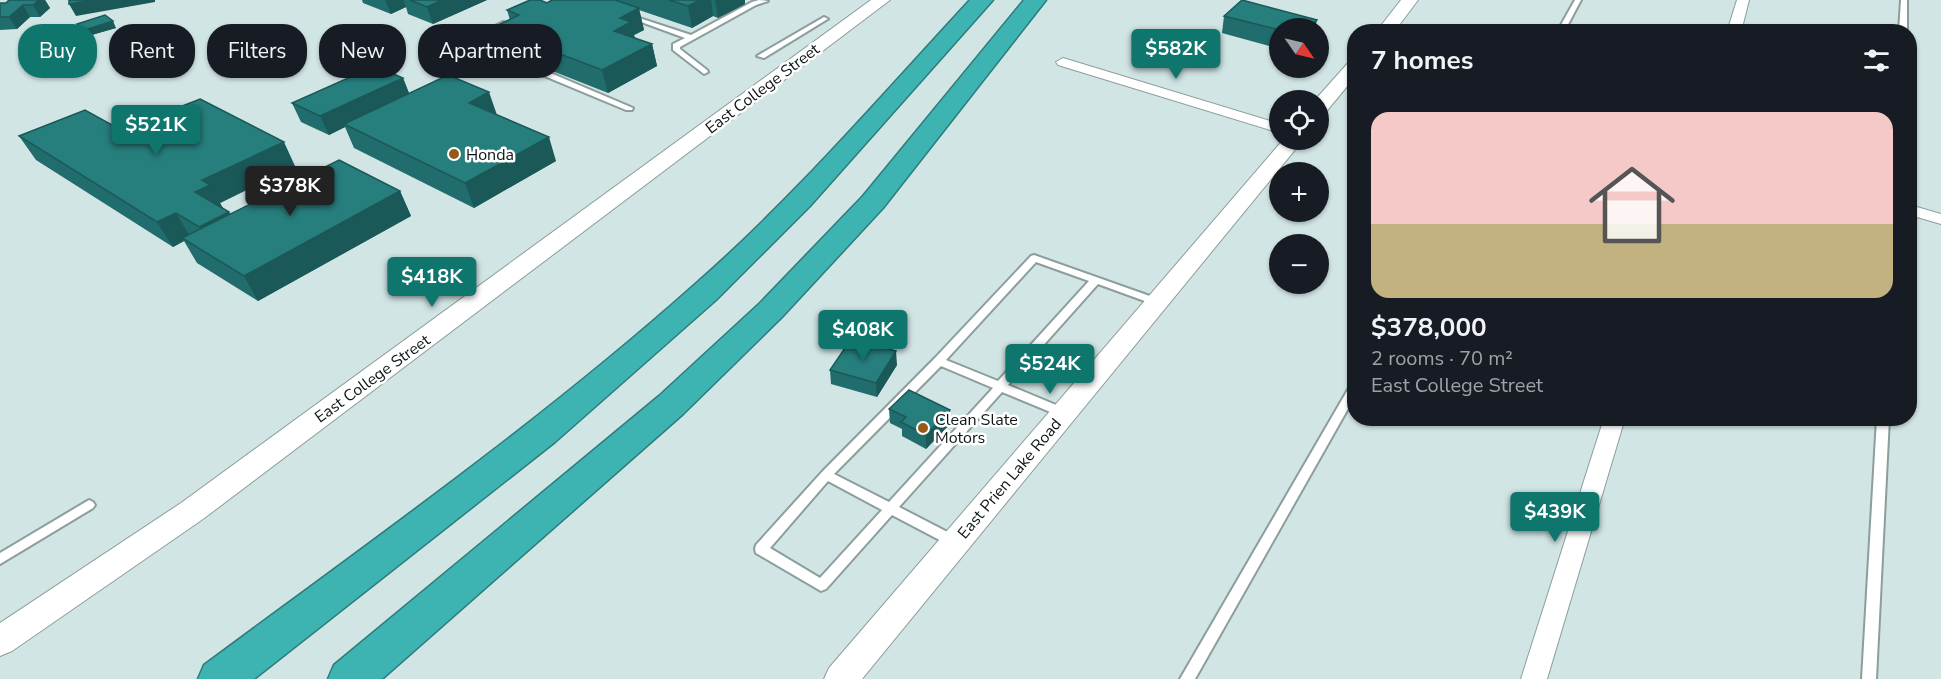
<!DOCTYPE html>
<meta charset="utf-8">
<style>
:root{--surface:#171b24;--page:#20242c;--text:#f1f3f6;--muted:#9ea1a6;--accent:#0f766e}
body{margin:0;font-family:"Nunito Sans",sans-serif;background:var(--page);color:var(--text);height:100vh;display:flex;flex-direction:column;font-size:22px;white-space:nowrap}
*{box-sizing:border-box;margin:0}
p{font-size:20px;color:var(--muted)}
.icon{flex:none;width:33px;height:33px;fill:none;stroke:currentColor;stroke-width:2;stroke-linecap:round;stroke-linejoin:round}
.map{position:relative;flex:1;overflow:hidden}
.side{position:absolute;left:1347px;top:24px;width:570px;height:402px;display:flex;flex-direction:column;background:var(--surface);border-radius:24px;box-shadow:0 2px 4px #0004}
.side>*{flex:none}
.banner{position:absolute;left:18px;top:24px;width:570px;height:54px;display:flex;gap:12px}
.needle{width:39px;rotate:124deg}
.tools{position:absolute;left:1269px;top:18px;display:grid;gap:12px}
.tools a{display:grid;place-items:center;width:60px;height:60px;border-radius:50%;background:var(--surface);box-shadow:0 2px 4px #0004;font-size:30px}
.price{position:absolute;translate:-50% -51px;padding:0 14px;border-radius:6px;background:var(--accent);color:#fff;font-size:20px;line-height:39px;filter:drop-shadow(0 2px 3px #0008)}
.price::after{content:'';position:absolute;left:50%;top:36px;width:18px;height:14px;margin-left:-9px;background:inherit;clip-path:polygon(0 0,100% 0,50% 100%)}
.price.selected{background:#222;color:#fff}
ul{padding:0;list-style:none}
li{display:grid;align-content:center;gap:12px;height:318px;padding:0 24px}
li span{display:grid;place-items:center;height:186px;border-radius:18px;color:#555}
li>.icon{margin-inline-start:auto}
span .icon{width:108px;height:108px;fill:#fffc;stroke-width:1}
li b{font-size:26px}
h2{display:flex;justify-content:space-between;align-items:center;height:72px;padding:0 24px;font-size:26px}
.tag{padding:0 21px;border-radius:24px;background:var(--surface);box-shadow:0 2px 4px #0004;font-size:21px;line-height:54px}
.tag.selected{background:var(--accent);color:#fff}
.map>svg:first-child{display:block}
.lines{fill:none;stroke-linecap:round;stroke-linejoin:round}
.service-casing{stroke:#8b9d9c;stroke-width:4}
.minor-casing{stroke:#8b9d9c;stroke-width:2}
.tertiary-casing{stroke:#8b9d9c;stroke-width:2}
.motorway-casing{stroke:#2d7c7b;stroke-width:3}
.service{fill:#fff;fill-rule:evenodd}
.minor{fill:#fff;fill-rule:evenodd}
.tertiary{fill:#fff;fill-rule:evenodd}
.motorway{fill:#3db4b2;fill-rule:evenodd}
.wall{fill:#216c6c}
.shaded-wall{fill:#1b5858}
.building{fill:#267e7d;stroke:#1b5858;stroke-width:1.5}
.poi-dot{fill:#955a18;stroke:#fff;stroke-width:2}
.labels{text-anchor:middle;stroke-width:5;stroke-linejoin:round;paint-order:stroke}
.street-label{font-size:16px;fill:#0f1515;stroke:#fff}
.poi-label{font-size:16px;fill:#0f1515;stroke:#fff;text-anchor:start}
</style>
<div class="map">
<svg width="1941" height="679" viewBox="0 0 1941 679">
<rect width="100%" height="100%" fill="#d2e5e5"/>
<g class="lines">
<defs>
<path id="service" d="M 759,0 L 768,1 L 756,5 L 680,47 L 680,49 L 707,70 L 708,72 L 704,74 L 673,50 L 673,44 L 685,38 L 625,16 L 630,15 L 691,35 L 752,2 Z
M 1575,0 L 1581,0 L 1564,32 L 1557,32 Z
M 1901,0 L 1907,0 L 1907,32 L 1899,32 Z
M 824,17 L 828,19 L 826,20 L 764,58 L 757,56 Z
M 503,22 L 510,24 L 482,39 L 482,44 L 633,108 L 632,110 L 626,110 L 475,47 L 475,36 Z
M 1034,255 L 1161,300 L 1162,302 L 1161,304 L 1153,304 L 1098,284 L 1008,385 L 1068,410 L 1070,413 L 1068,416 L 1060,416 L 1002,392 L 899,507 L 959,538 L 961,542 L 959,546 L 955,547 L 951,546 L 892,515 L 826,589 L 821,591 L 756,553 L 755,549 L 756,545 L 822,472 L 935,358 L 1031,256 ZM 1036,262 L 1089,281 L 998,381 L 946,360 ZM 941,366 L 993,388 L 889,502 L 834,474 ZM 828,481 L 882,510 L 820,578 L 770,548 Z
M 1354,385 L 1354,398 L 1195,679 L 1180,679 L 1350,386 Z
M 1877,418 L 1889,418 L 1876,679 L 1862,679 Z
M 89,500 L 93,502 L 95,505 L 93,508 L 0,564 L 0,553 Z"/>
<path id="minor" d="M 1737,0 L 1749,0 L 1741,32 L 1727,32 Z
M 1063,58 L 1280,124 L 1280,133 L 1058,65 L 1056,62 Z
M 1910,205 L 1941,214 L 1941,224 L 1910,215 Z
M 1604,418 L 1625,418 L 1547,679 L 1521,679 Z"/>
<path id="tertiary" d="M 871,0 L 890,0 L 203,519 L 12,651 L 0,656 L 0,623 L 181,503 Z
M 1401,0 L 1418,0 L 1394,32 L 1376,32 Z
M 1354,62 L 1354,78 L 1325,113 L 1318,115 L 1318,100 L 1315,100 L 1348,63 Z
M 1283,140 L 1303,140 L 862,679 L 824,679 L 829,668 Z"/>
<path id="motorway" d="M 970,0 L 993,0 L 810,206 L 716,300 L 555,442 L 254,679 L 198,679 L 204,665 C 370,542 539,423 693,286 C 793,199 880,97 970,0 Z
M 1024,0 L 1046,0 L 883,208 L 782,317 L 683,414 L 382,679 L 328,679 L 334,665 L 659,396 L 760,303 L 863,196 Z"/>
</defs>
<use href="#service" class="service-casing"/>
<use href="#minor" class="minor-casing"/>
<use href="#tertiary" class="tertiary-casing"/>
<use href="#motorway" class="motorway-casing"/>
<use href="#service" class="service"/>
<use href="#minor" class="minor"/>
<use href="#tertiary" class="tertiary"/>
<use href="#motorway" class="motorway"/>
</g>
<path class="wall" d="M 9,0 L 45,0 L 50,8 L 40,17 L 30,17 L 17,29 L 0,30 L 0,3 L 6,3 Z
M 362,0 L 487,0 L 433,24 L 408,14 L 406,7 L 391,14 L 363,3 Z
M 552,0 L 745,0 L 745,4 L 718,18 L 713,16 L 692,28 L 639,10 L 644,30 L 634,35 L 635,38 L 652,44 L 657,66 L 608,93 L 499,50 L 492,28 L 510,20 L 507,10 L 547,3 Z
M 1224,16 L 1280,28 L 1280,49 L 1222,33 Z
M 77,24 L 116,28 L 88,36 L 81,30 Z
M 403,78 L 409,93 L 497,115 L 556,161 L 474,208 L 354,148 L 345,127 L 329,135 L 301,122 L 292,103 Z
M 121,130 L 295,166 L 220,203 L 223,208 L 230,214 L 400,191 L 411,216 L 258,301 L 197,263 L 184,241 L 173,247 L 36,160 L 19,136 Z
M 897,365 L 877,397 L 831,384 L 830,370 Z
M 889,409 L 950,410 L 950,424 L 926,449 L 902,436 L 902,429 L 890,423 Z"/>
<path class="shaded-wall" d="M 39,0 L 45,0 L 50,8 L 40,17 L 33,5 Z
M 92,0 L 155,0 L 155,2 L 76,16 L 69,4 Z
M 385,0 L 403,0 L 406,7 L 391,14 Z
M 442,0 L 487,0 L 433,24 L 427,7 Z
M 700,0 L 711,0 L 713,16 L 692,28 L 688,6 Z
M 715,0 L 745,0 L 745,4 L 718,18 Z
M 23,5 L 30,17 L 17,29 L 9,17 Z
M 639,8 L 644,30 L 634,35 L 636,44 L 614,31 L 620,18 Z
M 1317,20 L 1315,28 L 1309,28 Z
M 113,21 L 116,28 L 88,36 L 85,30 Z
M 652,44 L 657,66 L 608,93 L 602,70 Z
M 403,78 L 410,96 L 344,124 L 345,127 L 329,135 L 320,116 Z
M 489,92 L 497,115 L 469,103 Z
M 549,137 L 556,161 L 474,208 L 465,183 Z
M 284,142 L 295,166 L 220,203 L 224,210 L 195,192 L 202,180 Z
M 400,191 L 411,216 L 258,301 L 244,276 Z
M 229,212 L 243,236 L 213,251 L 199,227 Z
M 176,213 L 191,238 L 182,238 L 184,241 L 173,247 L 157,222 Z
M 896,351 L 897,365 L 877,397 L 876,383 Z
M 950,410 L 950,424 L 926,449 L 926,435 Z"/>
<path class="building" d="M 9,0 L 39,0 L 33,5 L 23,5 L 9,17 L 0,17 L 0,3 L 6,3 Z
M 69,0 L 92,0 L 69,4 Z
M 410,0 L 442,0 L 427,7 Z
M 530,0 L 540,0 L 547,3 L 552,0 L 615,0 L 639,8 L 620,18 L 631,22 L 614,31 L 652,44 L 602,70 L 492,28 L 519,15 L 507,10 Z
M 669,0 L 700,0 L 688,6 Z
M 1242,0 L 1317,20 L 1309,28 L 1280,28 L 1280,30 L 1224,16 Z
M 105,15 L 113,21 L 85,30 L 77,24 Z
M 375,66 L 403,78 L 320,116 L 292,103 Z
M 448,75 L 489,92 L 469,103 L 549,137 L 465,183 L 344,124 Z
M 200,99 L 284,142 L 202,180 L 210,185 L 195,192 L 229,212 L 199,227 L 176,213 L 157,222 L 19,136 L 85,110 L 121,130 Z
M 339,160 L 400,191 L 244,276 L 182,238 Z
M 851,339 L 896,351 L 876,383 L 830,370 Z
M 909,390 L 950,410 L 926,435 L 901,422 L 906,417 L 889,409 Z"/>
<g class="poi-dot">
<circle cx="454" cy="154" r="6"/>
<circle cx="923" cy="428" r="6"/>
</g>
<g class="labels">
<g class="street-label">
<text transform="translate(762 88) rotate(-37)" y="6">East College Street</text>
<text transform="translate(372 378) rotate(-36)" y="6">East College Street</text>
<text transform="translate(1009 478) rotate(-50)" y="6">East Prien Lake Road</text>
</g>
<g class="poi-label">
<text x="466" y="160">Honda</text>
<text x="935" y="425">Clean Slate<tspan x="935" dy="18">Motors</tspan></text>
</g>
</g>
</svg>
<div class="tools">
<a><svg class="needle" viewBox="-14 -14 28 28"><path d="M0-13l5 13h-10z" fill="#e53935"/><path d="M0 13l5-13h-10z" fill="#9ea1a6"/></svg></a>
<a><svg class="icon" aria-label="locate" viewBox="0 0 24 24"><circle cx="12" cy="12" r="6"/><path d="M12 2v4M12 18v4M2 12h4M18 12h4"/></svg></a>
<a>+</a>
<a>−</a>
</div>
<b class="price" style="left:1176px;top:80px">$582K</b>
<b class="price" style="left:156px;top:156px">$521K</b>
<b class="price selected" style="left:290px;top:217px">$378K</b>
<b class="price" style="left:432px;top:308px">$418K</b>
<b class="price" style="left:863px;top:361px">$408K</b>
<b class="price" style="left:1050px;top:395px">$524K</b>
<b class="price" style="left:1555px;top:543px">$439K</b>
<div class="banner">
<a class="tag selected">Buy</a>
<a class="tag">Rent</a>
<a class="tag">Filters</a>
<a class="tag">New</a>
<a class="tag">Apartment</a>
</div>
<section class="side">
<h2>7 homes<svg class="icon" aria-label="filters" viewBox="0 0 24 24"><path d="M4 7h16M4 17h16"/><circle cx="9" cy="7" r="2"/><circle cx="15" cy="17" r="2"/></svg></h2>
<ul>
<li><span style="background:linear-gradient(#f6c9c9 60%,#c2b280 0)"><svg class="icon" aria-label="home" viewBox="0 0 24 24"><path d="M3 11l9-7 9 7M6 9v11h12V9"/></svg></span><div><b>$378,000</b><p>2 rooms · 70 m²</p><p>East College Street</p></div></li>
</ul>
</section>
</div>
